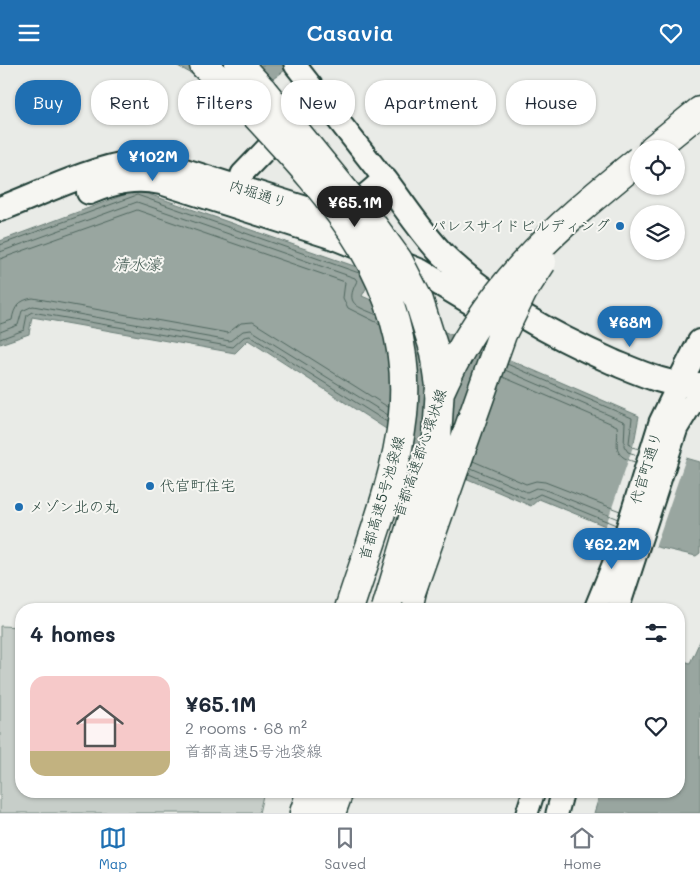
<!DOCTYPE html>
<meta charset="utf-8">
<style>
:root{--surface:#fff;--page:#f2f2f3;--text:#1f2937;--muted:#747a83;--line:#e0e1e3;--accent:#1f6fb2}
body{margin:0;font-family:Mali,"Klee One",sans-serif;background:var(--page);color:var(--text);height:100vh;display:flex;flex-direction:column;font-size:19px;white-space:nowrap}
*{box-sizing:border-box;margin:0}
p{font-size:16px;color:var(--muted)}
.icon{flex:none;width:28px;height:28px;fill:none;stroke:currentColor;stroke-width:2;stroke-linecap:round;stroke-linejoin:round}
.map{position:relative;flex:1;overflow:hidden}
.sheet{position:absolute;left:15px;top:538px;width:670px;height:195px;display:flex;flex-direction:column;background:var(--surface);border-radius:20px;box-shadow:0 1px 4px #0004}
.sheet>*{flex:none}
.top-card{position:absolute;left:15px;top:15px;width:670px;height:45px;display:flex;gap:10px}
.buttons{position:absolute;left:630px;top:75px;display:grid;gap:10px}
.buttons a{display:grid;place-items:center;width:55px;height:55px;border-radius:50%;background:var(--surface);box-shadow:0 1px 4px #0004;font-size:25px}
.price{position:absolute;translate:-50% -42px;padding:0 11px;border-radius:18px;background:var(--accent);color:#fff;font-size:16px;line-height:32px;filter:drop-shadow(0 1px 2px #0008)}
.price::after{content:'';position:absolute;left:50%;top:30px;width:15px;height:11px;margin-left:-8px;background:inherit;clip-path:polygon(0 0,100% 0,50% 100%)}
.price.active{background:#222;color:#fff}
ul{padding:0;list-style:none}
li{display:flex;align-items:center;gap:15px;height:125px;padding:0 15px}
li span{display:grid;place-items:center;flex:none;width:140px;height:100px;border-radius:15px;color:#555}
li>.icon{margin-inline-start:auto}
span .icon{width:60px;height:60px;fill:#fffc;stroke-width:1}
li b{font-size:21px}
h2{display:flex;justify-content:space-between;align-items:center;height:60px;padding:0 15px;font-size:21px}
.chip{padding:0 18px;border-radius:20px;background:var(--surface);box-shadow:0 1px 4px #0004;font-size:18px;line-height:45px}
.chip.active{background:var(--accent);color:#fff}
header{display:flex;justify-content:space-between;align-items:center;height:65px;padding:0 15px;background:var(--accent);color:#fff;font-size:22px;font-weight:600}
.dock{display:flex;justify-content:space-around;align-items:center;height:70px;border-top:1px solid var(--line);background:var(--surface);font-size:14px;color:var(--muted)}
.dock a{display:grid;justify-items:center;gap:2px}
.dock .active{color:var(--accent)}
.map>svg:first-child{display:block}
.green{fill:#c7cec9;stroke:#73867e}
.water{fill:#99a6a0;stroke:#687c75}
.pier{fill:#e9ebe7}
.lines{fill:none;stroke-linecap:round;stroke-linejoin:round}
.shore{stroke:#50675f;stroke-width:1}
.tertiary-casing{stroke:#1f3d34;stroke-width:25}
.secondary-casing{stroke:#1f3d34;stroke-width:28}
.motorway-casing{stroke:#1f3d34;stroke-width:31}
.tertiary{stroke:#f6f6f2;stroke-width:21}
.secondary{stroke:#f6f6f2;stroke-width:24}
.motorway{stroke:#f6f6f2;stroke-width:28}
.motorway-bridge-casing{stroke:#1f3d34;stroke-width:31;stroke-linecap:butt}
.motorway-bridge{stroke:#f6f6f2;stroke-width:28}
.poi-dot{fill:#1f6fb2;stroke:#f6f6f2;stroke-width:2}
.labels{text-anchor:middle;stroke-width:4;stroke-linejoin:round;paint-order:stroke}
.street-label{font-size:15px;fill:#1f3d34;stroke:#f6f6f2}
.poi-label{font-size:15px;fill:#1f3d34;stroke:#f6f6f2;text-anchor:start}
.water-label{font-size:16px;font-style:italic;fill:#445c54;stroke:#f6f6f2}
</style>
<header><svg class="icon" aria-label="menu" viewBox="0 0 24 24"><path d="M4 6h16M4 12h16M4 18h16"/></svg>Casavia<svg class="icon" aria-label="heart" viewBox="0 0 24 24"><path d="M12 20l-8-8c-3-5 5-10 8-4 3-6 11-1 8 4z"/></svg></header>
<div class="map">
<svg width="700" height="748" viewBox="0 0 700 748">
<rect width="100%" height="100%" fill="#e9ebe7"/>
<filter id="ink" filterUnits="userSpaceOnUse"><feTurbulence type="fractalNoise" baseFrequency=".02" numOctaves="2"/><feDisplacementMap in="SourceGraphic" scale="10" xChannelSelector="R" yChannelSelector="G"/><feConvolveMatrix kernelMatrix="1 2 1 2 8 2 1 2 1" color-interpolation-filters="sRGB"/></filter>
<g filter="url(#ink)">
<path class="green" d="M 0,561 L 21,562 L 21,726 L 264,726 L 259,748 L 0,748 Z"/>
<path class="water" d="M 176,0 L 292,0 L 233,43 L 198,27 L 199,13 Z
M 137,125 L 374,208 L 362,231 L 639,351 L 634,378 L 700,397 L 700,488 L 696,491 L 657,482 L 539,434 L 531,441 L 456,409 L 248,275 L 235,288 L 32,252 L 29,269 L 0,279 L 0,176 Z
M 700,576 L 700,748 L 594,748 L 601,726 L 679,726 L 679,594 L 690,598 Z"/>
<path class="pier" d="M 640,361 L 637,376 L 687,390 L 655,483 L 605,463 Z"/>
<g class="lines">
<path class="shore" d="M 0,180 L 137,130 L 359,208
M 0,187 L 137,137 L 355,213 L 357,216 C 344,240 357,241 377,250
M 0,194 L 137,145 L 345,217 L 343,233 L 348,243 L 380,259
M 0,259 L 12,255 C 14,242 19,235 33,233 L 228,268 L 241,258 L 253,257 L 388,342
M 0,267 L 18,260 L 22,246 L 33,241 L 230,276 L 243,266 L 251,265 L 388,350
M 0,274 L 24,265 L 27,250 L 32,247 L 233,282 L 244,272 L 250,271 L 387,357
M 507,299 L 632,353 L 629,378 L 632,382 L 639,384
M 505,305 L 625,357 L 624,381 L 628,387 L 637,390
M 503,312 L 617,361 C 620,379 609,390 635,397
M 473,396 L 526,419 L 536,416 L 545,417 L 620,446
M 471,403 L 527,427 L 536,423 L 543,424 L 618,454
M 469,409 L 529,435 L 540,429 L 616,460"/>
<defs>
<path id="tertiary" d="M 295,0 L 385,115
M 238,122 L 242,109 L 319,29
M 595,544 L 624,473 L 660,357 L 678,320
M 618,544 L 677,363 L 691,340 L 700,330
M 527,748 L 534,726
M 557,748 L 563,726"/>
<path id="secondary" d="M 89,127 C 114,117 134,111 161,117 L 334,172 L 421,207 L 501,255
M 0,144 C 45,127 110,93 156,97 L 306,144 C 346,155 357,138 385,115 C 404,140 421,167 443,190 C 491,237 552,270 613,297 C 640,308 670,322 700,320
M 678,320 L 700,277"/>
<path id="motorway" d="M 204,0 L 249,43
M 239,0 L 263,26
M 653,84 L 700,46
M 408,544 L 414,517
M 304,748 L 311,726
M 331,748 L 339,726"/>
</defs>
<use href="#tertiary" class="tertiary-casing"/>
<use href="#secondary" class="secondary-casing"/>
<use href="#motorway" class="motorway-casing"/>
<use href="#tertiary" class="tertiary"/>
<use href="#secondary" class="secondary"/>
<use href="#motorway" class="motorway"/>
<defs>
<path id="motorway-bridge" d="M 263,26 L 374,162 L 398,195 L 419,236 L 435,287 L 440,321 L 437,373 L 386,544
M 249,43 C 331,131 416,220 403,350 C 396,416 369,481 349,544
M 439,329 C 485,224 552,165 639,95
M 411,527 L 502,269 L 523,226 L 542,197"/>
</defs>
<use href="#motorway-bridge" class="motorway-bridge-casing"/>
<use href="#motorway-bridge" class="motorway-bridge"/>
</g>
</g>
<g class="poi-dot">
<circle cx="620" cy="161" r="5"/>
<circle cx="150" cy="421" r="5"/>
<circle cx="19" cy="442" r="5"/>
</g>
<g class="labels">
<g class="street-label">
<text transform="translate(258 129) rotate(18)" y="5">内堀通り</text>
<text transform="translate(420 388) rotate(-71)" y="5">首都高速都心環状線</text>
<text transform="translate(646 403) rotate(-73)" y="5">代官町通り</text>
<text transform="translate(382 433) rotate(-74)" y="5">首都高速5号池袋線</text>
</g>
<g class="poi-label">
<text x="610" y="166" text-anchor="end">パレスサイドビルディング</text>
<text x="160" y="426">代官町住宅</text>
<text x="29" y="447">メゾン北の丸</text>
</g>
<g class="water-label">
<text x="137" y="205">清水濠</text>
</g>
</g>
</svg>
<div class="buttons">
<a><svg class="icon" aria-label="locate" viewBox="0 0 24 24"><circle cx="12" cy="12" r="6"/><path d="M12 2v4M12 18v4M2 12h4M18 12h4"/></svg></a>
<a><svg class="icon" aria-label="layers" viewBox="0 0 24 24"><path d="M12 4l9 5-9 5-9-5zM3 14l9 5 9-5"/></svg></a>
</div>
<b class="price" style="left:153px;top:117px">¥102M</b>
<b class="price active" style="left:355px;top:163px">¥65.1M</b>
<b class="price" style="left:630px;top:283px">¥68M</b>
<b class="price" style="left:612px;top:505px">¥62.2M</b>
<div class="top-card">
<a class="chip active">Buy</a>
<a class="chip">Rent</a>
<a class="chip">Filters</a>
<a class="chip">New</a>
<a class="chip">Apartment</a>
<a class="chip">House</a>
</div>
<section class="sheet">
<h2>4 homes<svg class="icon" aria-label="filters" viewBox="0 0 24 24"><path d="M4 7h16M4 17h16"/><circle cx="9" cy="7" r="2"/><circle cx="15" cy="17" r="2"/></svg></h2>
<ul>
<li><span style="background:linear-gradient(#f6c9c9 75%,#c2b280 0)"><svg class="icon" aria-label="home" viewBox="0 0 24 24"><path d="M3 11l9-7 9 7M6 9v11h12V9"/></svg></span><div><b>¥65.1M</b><p>2 rooms · 68 m²</p><p>首都高速5号池袋線</p></div><svg class="icon" aria-label="heart" viewBox="0 0 24 24"><path d="M12 20l-8-8c-3-5 5-10 8-4 3-6 11-1 8 4z"/></svg></li>
</ul>
</section>
</div>
<nav class="dock">
<a class="active"><svg class="icon" aria-label="map" viewBox="0 0 24 24"><path d="M3 6l6-2 6 2 6-2v14l-6 2-6-2-6 2zM9 4v14M15 6v14"/></svg>Map</a>
<a><svg class="icon" aria-label="saved" viewBox="0 0 24 24"><path d="M7 4h10v16l-5-4-5 4z"/></svg>Saved</a>
<a><svg class="icon" aria-label="home" viewBox="0 0 24 24"><path d="M3 11l9-7 9 7M6 9v11h12V9"/></svg>Home</a>
</nav>
